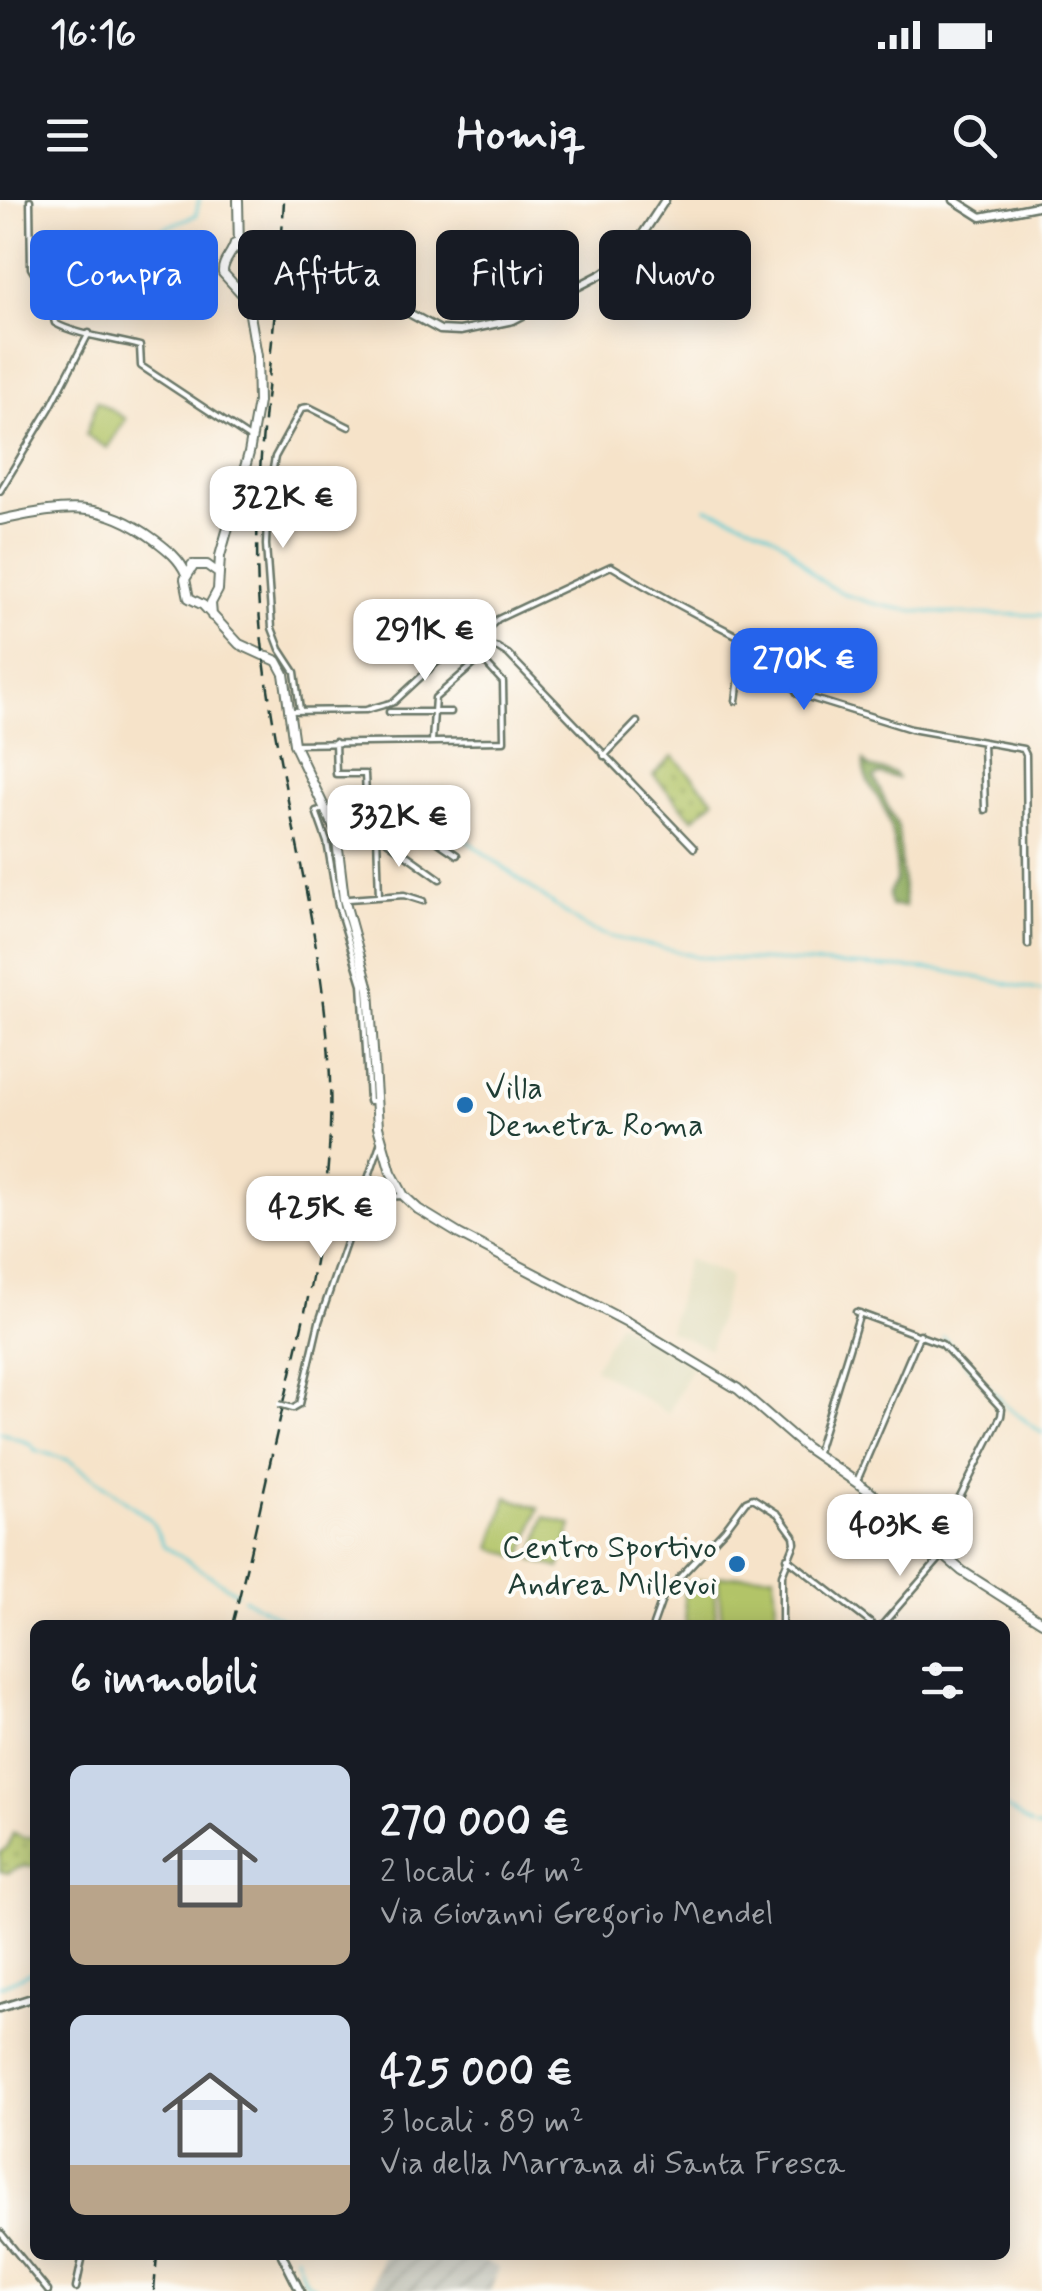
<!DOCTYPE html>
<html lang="it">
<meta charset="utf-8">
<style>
:root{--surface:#171b24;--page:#20242c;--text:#f1f3f6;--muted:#9ea1a6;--accent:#2563eb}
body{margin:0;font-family:Mynerve,sans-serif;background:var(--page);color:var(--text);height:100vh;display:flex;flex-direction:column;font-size:38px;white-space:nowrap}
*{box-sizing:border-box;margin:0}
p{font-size:32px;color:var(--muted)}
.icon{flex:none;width:55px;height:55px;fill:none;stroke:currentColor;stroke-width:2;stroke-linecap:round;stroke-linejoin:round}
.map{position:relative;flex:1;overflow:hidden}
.sheet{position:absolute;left:30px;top:1420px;width:980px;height:640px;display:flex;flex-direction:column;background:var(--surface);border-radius:15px;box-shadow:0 5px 25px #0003}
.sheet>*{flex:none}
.guide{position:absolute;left:30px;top:30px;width:982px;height:90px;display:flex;gap:20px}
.price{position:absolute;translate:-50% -85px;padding:0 22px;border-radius:20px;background:#fff;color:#222;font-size:32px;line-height:65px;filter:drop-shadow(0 2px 5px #0008)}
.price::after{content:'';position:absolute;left:50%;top:60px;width:30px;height:22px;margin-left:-15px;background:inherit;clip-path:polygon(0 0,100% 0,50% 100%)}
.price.selected{background:var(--accent);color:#fff}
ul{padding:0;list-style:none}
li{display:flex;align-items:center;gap:30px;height:250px;padding:0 40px}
li span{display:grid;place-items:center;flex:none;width:280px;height:200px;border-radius:15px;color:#555}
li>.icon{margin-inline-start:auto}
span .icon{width:120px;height:120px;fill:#fffc;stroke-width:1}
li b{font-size:42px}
h2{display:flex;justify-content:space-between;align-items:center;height:120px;padding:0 40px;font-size:42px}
.chip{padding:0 35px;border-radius:15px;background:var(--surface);box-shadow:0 5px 25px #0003;font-size:35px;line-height:90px}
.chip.selected{background:var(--accent);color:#fff}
.status{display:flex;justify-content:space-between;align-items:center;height:70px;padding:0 50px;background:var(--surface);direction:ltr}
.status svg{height:28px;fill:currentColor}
header{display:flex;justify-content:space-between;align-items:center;height:130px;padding:0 40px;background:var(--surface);font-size:45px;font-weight:700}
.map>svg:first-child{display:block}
.built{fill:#e0dcbb}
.industrial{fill:url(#industrial-furrows)}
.grass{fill:url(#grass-dots);stroke:#68804e;stroke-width:2.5}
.forest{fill:url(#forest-firs);stroke:#567448;stroke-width:2.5}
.garden{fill:#b2c468;stroke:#68804e;stroke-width:2.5}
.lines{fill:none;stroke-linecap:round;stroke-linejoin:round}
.stream{stroke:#5ccad2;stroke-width:2.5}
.minor-casing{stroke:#6a7768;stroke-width:9}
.tertiary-casing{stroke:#6a7768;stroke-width:11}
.secondary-casing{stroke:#6a7768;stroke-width:12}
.minor{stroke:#fff;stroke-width:4}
.tertiary{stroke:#fff;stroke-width:6}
.secondary{stroke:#fff;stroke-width:8}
.rail{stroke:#1f3d34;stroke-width:2.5;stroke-dasharray:15 8;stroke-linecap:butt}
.minor-bridge-casing{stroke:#6a7768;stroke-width:9;stroke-linecap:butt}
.minor-bridge{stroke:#fff;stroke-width:4}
.poi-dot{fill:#1f6fb2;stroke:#fdfcf7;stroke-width:4}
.labels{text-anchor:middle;stroke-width:8;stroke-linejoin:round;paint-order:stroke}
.poi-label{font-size:32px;fill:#1f3d34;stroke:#fdfcf7;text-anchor:start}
</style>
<div class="status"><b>16:16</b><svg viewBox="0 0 49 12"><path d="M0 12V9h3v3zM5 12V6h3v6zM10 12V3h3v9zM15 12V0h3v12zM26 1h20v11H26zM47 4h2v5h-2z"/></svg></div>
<header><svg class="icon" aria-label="menu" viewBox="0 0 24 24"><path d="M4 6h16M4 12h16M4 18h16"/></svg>Homiq<svg class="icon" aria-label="search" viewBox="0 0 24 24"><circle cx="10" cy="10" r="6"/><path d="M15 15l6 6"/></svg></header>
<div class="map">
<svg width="1042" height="2091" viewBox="0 0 1042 2091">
<defs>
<pattern id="industrial-furrows" width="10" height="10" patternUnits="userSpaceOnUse" patternTransform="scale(2.5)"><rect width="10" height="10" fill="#c4c5b9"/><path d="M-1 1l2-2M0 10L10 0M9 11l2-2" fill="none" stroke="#9fa197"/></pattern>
<pattern id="grass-dots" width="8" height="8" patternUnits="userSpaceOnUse" patternTransform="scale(2.5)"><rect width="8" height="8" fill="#b2c468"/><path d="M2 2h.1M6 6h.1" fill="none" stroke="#90a056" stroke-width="1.8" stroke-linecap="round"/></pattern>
<pattern id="forest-firs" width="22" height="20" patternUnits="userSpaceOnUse" patternTransform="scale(2.5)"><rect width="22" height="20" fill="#8daa5c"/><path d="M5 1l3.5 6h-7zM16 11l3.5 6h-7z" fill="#738c4d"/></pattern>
</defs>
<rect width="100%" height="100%" fill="#fdfcf7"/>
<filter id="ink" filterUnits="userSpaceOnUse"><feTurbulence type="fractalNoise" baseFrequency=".01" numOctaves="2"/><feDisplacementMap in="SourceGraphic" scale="20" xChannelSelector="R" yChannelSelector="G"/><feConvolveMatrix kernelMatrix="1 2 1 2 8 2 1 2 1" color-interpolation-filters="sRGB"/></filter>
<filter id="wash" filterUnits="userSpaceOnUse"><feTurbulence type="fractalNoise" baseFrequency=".0048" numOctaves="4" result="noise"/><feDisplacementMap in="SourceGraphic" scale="40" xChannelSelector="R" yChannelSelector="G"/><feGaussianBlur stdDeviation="2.25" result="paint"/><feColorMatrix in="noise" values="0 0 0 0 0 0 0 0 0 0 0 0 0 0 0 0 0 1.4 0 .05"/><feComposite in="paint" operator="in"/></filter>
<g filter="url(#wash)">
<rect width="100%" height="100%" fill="#f6e3c9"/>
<path class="built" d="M 687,1059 L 730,1076 L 710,1149 L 669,1131 Z
M 619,1122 L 692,1166 L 668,1214 L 594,1168 Z"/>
<path class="industrial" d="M 382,2055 L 470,2055 L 498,2068 L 491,2091 L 371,2091 Z"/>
<path class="grass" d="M 673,556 L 714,600 L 693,619 L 653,575 Z
M 35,1629 L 35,1666 L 19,1667 L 8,1673 L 0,1671 L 0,1653 L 8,1647 L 13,1633 L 23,1638 L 33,1638 Z"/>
<path class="forest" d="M 864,561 L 869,567 L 894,573 L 897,578 L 879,574 L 874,578 L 898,627 L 905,707 L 891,706 C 884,688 895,688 896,679 C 896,657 894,633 886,613 C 879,595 861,580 864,561 Z"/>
<path class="garden" d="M 97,201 L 126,219 L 107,248 L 86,235 Z
M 507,1297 L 539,1308 L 522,1358 L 491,1348 Z
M 545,1317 L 572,1325 L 560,1368 L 532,1360 Z
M 774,1374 L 777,1425 L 722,1425 L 718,1377 Z
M 714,1380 L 716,1425 L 686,1425 L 683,1382 Z"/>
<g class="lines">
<path class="stream" d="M 98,73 C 113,46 167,27 196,15 L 199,0
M 706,308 C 732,317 762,326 784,343 C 800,357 810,375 829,386 C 886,419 977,414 1042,415
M 466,640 L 580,724 C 616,745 657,742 695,757 L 941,770 L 1042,791
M 943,1137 L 1006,1206 L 1042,1233
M 0,1232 L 31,1244 L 35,1250 L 68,1260 L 103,1284 L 151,1320 L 164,1346 L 237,1393
M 243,1398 L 293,1425
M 1005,1607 L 1031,1625
M 1035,1627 L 1042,1629
M 0,1786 L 35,1771
M 296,2055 L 304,2080 L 320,2091
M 329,2091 L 340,2088"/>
</g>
</g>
<g filter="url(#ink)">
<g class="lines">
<defs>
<path id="minor" d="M 30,0 L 31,68 L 48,97 L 55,123 C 75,135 115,139 140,146 L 141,166 L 248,237
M 0,291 L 50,208 L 89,133
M 473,442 L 498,448 L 508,454 L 694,648
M 736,501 L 744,439
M 300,510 L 295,472 L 280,449 L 272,428 L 266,345 L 268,297 L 275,257 L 302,208 L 309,207 L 349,227
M 288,511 L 366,510 L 394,502 L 437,462 L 473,442 L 498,419 L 611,366 C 651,390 692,413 734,434 C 754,444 780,445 795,464 L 793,486 L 798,494 L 911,529 L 1023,549 L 1026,555 L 1028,745
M 389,512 L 451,512
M 432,541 L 435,498 L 481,458
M 335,542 L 336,574 L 365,574 L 366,597
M 983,542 L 985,610
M 294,544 L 504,541 L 503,482 L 481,458 L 473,442
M 604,556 L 637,522
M 357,613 L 327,609 L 316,611 L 327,642 L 338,706 L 362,784 L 369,901 L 374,901
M 357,613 L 366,597 L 376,600 L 457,655
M 357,613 L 377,634 L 379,697
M 377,634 L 440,679
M 349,699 L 404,695 L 423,701
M 360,998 L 404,996
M 856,1112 L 942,1144 L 1002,1209 L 1001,1216 L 941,1335 L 952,1355 L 949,1360
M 293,1208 L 300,1204 L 319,1122 L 381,941
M 816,1255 L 860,1113
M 857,1281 L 920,1134
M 787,1358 L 873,1425
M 653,1425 L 664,1394 L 725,1329 L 746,1301 L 753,1298 L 778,1314 L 794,1336 L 795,1343 L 782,1375 L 782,1425
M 882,1425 L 943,1355
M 0,2032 L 48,2091
M 76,2088 L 83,2055"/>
<path id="tertiary" d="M 954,0 L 981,17 L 1042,5
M 251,61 L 278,62
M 284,63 L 332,71 L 440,130 L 460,131 L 513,120 L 602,74 L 629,55 L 665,0
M 0,1808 L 35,1797
M 282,2055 L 300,2091"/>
<path id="secondary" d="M 235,43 C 232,55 222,61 223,73 L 244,96
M 0,320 C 63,307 99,298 155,340 C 167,349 180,359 186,374
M 192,365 L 207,365 L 218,373
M 194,365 L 185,379 L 189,398 L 203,405 L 239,444 L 263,455
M 212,416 L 211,403 L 218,390 L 220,356 L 249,253 L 258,202 L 257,156 L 246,91 L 253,69 L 251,61 L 239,48 L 238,0
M 268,457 L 277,461 L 284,474 L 294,544 L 336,632 L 344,699 L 369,789 L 378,927 L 391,972 L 404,996 L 418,1009 L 459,1034 L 627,1122 L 738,1189 L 805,1247 L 869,1291 L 962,1371 L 1042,1422"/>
</defs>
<use href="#minor" class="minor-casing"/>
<use href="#tertiary" class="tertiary-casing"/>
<use href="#secondary" class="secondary-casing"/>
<use href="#minor" class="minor"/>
<use href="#tertiary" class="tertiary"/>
<use href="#secondary" class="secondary"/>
<path class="rail" d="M 232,1425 C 250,1357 264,1288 280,1219 C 303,1123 327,1028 330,929 C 336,756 275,593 260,422 C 248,281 277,141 284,0
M 154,2091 L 157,2055"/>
<defs>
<path id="minor-bridge" d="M 279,1204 L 293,1208"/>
</defs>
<use href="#minor-bridge" class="minor-bridge-casing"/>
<use href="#minor-bridge" class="minor-bridge"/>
</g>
</g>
<g class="poi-dot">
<circle cx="465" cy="905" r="10"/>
<circle cx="737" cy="1364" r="10"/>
</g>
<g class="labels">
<g class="poi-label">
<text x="485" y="898">Villa<tspan x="485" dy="37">Demetra Roma</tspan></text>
<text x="717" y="1357" text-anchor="end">Centro Sportivo<tspan x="717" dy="37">Andrea Millevoi</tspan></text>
</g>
</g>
</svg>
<b class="price" style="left:283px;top:351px">322K €</b>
<b class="price" style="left:425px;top:484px">291K €</b>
<b class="price selected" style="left:804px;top:513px">270K €</b>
<b class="price" style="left:399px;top:670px">332K €</b>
<b class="price" style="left:321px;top:1061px">425K €</b>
<b class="price" style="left:900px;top:1379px">403K €</b>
<div class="guide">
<a class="chip selected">Compra</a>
<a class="chip">Affitta</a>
<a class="chip">Filtri</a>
<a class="chip">Nuovo</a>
</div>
<section class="sheet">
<h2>6 immobili<svg class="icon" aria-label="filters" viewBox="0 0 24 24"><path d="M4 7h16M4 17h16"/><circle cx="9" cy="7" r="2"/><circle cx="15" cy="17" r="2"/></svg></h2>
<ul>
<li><span style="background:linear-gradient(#c9d6e8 60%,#b9a48a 0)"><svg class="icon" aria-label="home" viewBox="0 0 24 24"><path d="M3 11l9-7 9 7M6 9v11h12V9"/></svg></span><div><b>270 000 €</b><p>2 locali · 64 m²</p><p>Via Giovanni Gregorio Mendel</p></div></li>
<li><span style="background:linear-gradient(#c9d6e8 75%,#b9a48a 0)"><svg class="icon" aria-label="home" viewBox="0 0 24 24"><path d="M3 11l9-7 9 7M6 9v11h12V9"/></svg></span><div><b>425 000 €</b><p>3 locali · 89 m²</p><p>Via della Marrana di Santa Fresca</p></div></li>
</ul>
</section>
</div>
